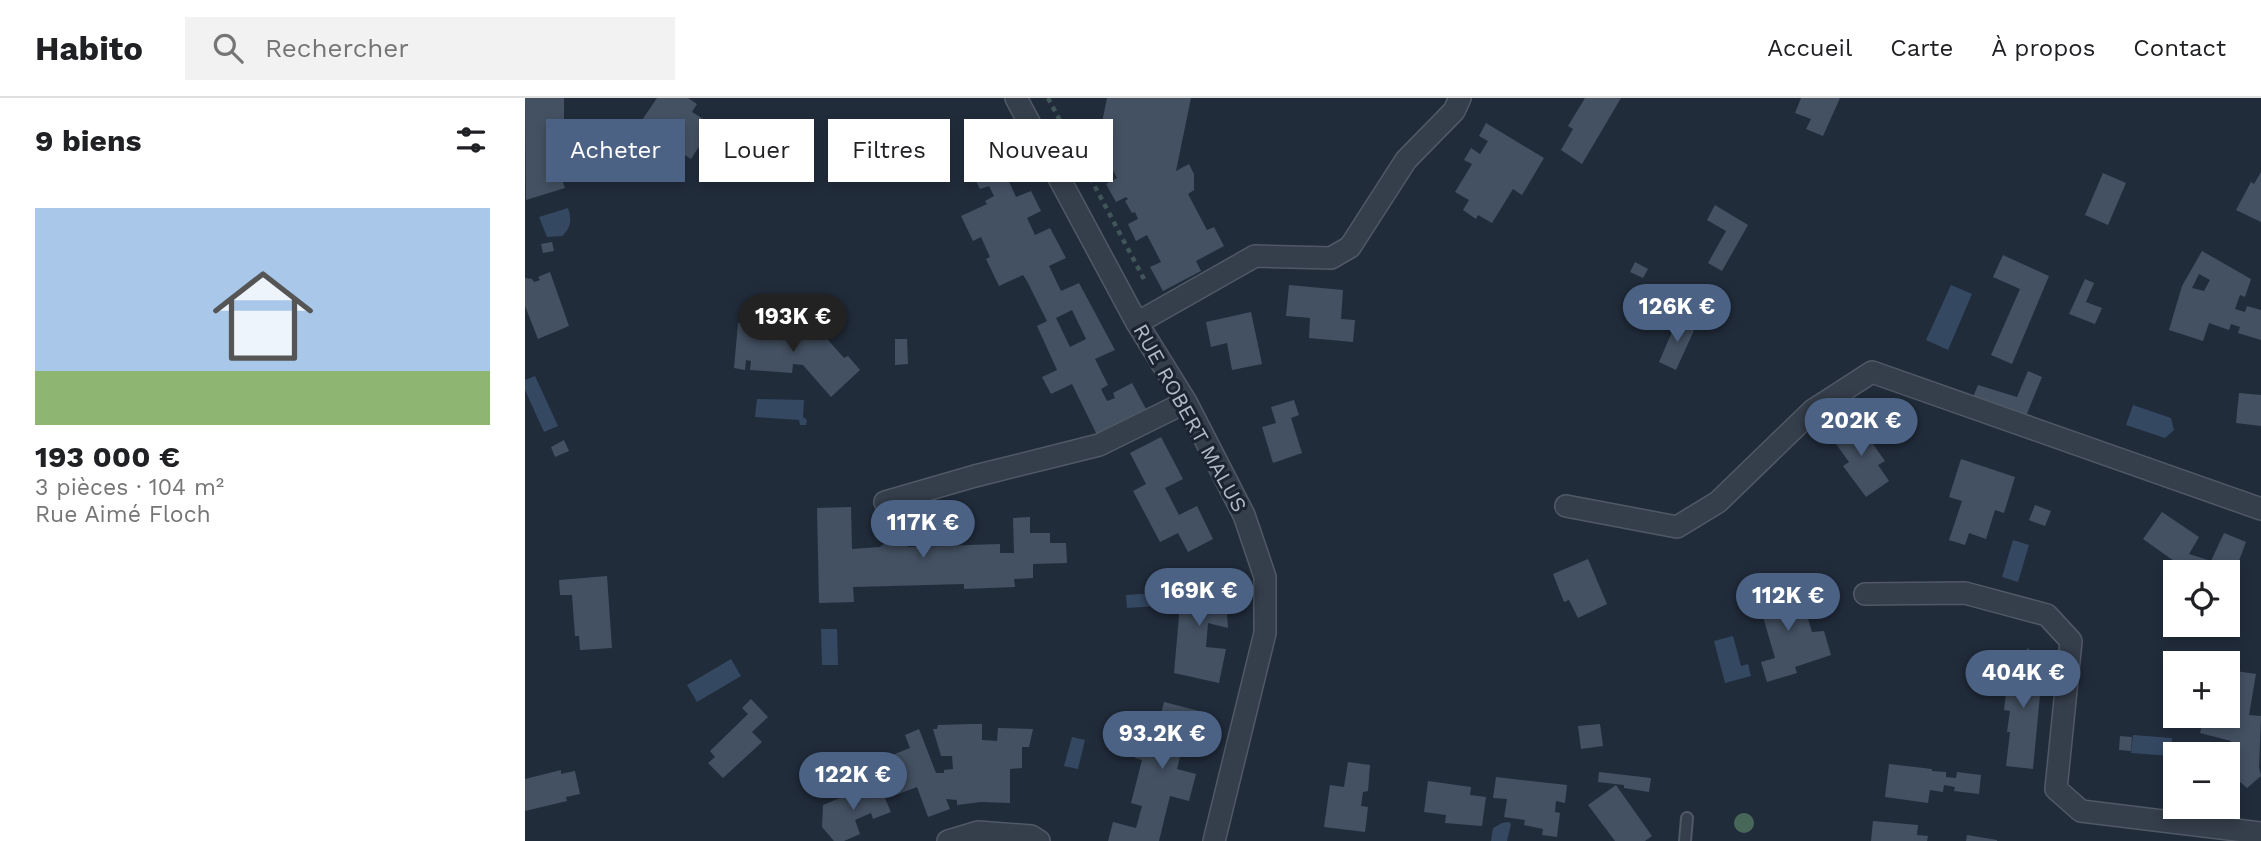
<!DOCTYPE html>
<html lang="fr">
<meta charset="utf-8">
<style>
:root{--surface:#fff;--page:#f2f2f2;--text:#202124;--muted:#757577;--line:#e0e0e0;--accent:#4c6284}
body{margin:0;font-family:"Work Sans",sans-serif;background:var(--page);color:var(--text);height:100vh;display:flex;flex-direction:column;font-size:26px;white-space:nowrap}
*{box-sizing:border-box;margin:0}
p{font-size:23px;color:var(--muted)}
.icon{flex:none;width:38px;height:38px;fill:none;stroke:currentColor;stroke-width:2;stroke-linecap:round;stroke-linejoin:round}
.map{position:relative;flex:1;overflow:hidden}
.drawer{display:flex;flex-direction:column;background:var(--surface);width:525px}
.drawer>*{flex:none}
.banner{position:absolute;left:21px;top:21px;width:665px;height:63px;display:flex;gap:14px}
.tools{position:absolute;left:1638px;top:462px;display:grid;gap:14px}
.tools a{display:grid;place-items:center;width:77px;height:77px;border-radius:0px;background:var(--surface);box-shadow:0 4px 10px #0003;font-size:35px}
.price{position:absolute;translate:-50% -60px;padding:0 16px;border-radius:24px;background:var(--accent);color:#fff;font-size:23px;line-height:46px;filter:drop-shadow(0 2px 4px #0008)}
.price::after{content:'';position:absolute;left:50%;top:42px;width:21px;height:16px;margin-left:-10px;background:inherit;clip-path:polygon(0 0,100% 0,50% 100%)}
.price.current{background:#222;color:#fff}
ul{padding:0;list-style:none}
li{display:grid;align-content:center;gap:14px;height:371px;padding:0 35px}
li span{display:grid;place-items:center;height:217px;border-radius:0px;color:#555}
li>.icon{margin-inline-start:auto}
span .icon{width:126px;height:126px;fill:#fffc;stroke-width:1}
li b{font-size:30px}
h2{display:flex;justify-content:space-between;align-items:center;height:84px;padding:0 35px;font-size:30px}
.chip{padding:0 24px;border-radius:0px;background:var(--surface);box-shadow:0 4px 10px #0003;font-size:24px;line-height:63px}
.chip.current{background:var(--accent);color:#fff}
header{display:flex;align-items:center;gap:42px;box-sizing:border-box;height:98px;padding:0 35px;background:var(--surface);border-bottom:2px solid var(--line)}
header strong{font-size:33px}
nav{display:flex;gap:38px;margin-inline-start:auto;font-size:24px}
.search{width:490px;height:63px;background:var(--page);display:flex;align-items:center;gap:18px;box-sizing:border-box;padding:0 24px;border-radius:0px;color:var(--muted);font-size:26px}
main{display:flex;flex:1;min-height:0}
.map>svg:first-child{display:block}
.water{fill:#344862}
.building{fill:#445162;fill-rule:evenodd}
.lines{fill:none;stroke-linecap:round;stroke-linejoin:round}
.lane-casing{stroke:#505965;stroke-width:14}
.street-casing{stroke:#505965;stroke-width:24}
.path{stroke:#415659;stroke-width:4.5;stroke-dasharray:5 5;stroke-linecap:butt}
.lane{stroke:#353e4b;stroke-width:10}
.street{stroke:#353e4b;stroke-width:21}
.tree{fill:#476759}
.labels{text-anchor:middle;stroke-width:6;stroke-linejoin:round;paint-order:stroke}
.street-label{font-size:21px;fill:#b0b9c7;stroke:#1a232f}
</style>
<header>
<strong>Habito</strong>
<div class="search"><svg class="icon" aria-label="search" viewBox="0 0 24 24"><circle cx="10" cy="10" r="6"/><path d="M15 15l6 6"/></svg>Rechercher</div>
<nav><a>Accueil</a><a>Carte</a><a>À propos</a><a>Contact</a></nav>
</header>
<main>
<section class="drawer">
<h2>9 biens<svg class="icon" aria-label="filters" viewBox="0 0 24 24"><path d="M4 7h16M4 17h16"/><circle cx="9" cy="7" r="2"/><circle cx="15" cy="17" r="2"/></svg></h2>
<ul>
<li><span style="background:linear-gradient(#a9c7e8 75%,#8fb573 0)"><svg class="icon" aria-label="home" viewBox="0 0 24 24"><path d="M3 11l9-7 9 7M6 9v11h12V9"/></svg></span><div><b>193 000 €</b><p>3 pièces · 104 m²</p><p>Rue Aimé Floch</p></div></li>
</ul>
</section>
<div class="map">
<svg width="1736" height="743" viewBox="0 0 1736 743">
<rect width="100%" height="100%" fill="#212c3b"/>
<path class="water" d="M 43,110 C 47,121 46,130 37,138 L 22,139 L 14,119 Z
M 1426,187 L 1447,196 L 1423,252 L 1401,242 Z
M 10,278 L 33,328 L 19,334 L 0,292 L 0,282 Z
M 232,301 L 279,302 L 278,319 L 282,322 L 281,327 L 275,327 L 274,322 L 230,319 Z
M 1608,307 L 1646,320 L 1649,332 L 1640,340 L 1601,327 Z
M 1488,442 L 1504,447 L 1493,484 L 1477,479 Z
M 631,495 L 632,508 L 602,510 L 601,497 Z
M 296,531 L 312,531 L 313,567 L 297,567 Z
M 1208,538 L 1216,568 L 1223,566 L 1226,578 L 1200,585 L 1189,543 Z
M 206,561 L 216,578 L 172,604 L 162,587 Z
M 1608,637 L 1647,640 L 1646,658 L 1606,655 Z
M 547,639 L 560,642 L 553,671 L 539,668 Z
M 984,724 L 986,726 L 982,743 L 966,743 L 968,730 L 977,725 Z"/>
<path class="building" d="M 0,0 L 39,0 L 39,21 L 22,22 L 22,43 L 27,57 L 44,52 L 51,73 L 36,79 L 40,90 L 1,102 Z
M 132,0 L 163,0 L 172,6 L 167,14 L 188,27 L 166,61 L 131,39 L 132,37 L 115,25 Z
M 582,0 L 666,0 L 651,73 L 664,66 L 669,76 L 669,92 L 663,96 L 682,132 L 689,129 L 699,148 L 671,163 L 676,173 L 638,193 L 625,169 L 636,164 L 622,137 L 611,143 L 603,126 L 613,121 L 610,114 L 607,115 L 600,103 L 603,101 L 601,99 L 591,104 L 581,86 L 592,80 L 573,44 Z
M 1060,0 L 1096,0 L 1057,66 L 1036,52 L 1048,31 L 1043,28 Z
M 1276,0 L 1315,0 L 1298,38 L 1281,31 L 1286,21 L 1270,15 Z
M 961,25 L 1019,60 L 997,97 L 988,91 L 967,125 L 953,117 L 951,121 L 938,112 L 944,102 L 930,94 L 947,66 L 939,62 L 946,50 L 955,56 L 963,43 L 954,38 Z
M 471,27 L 488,59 L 470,68 L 477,82 L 482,79 L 491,99 L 506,93 L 516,113 L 502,120 L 510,137 L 525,130 L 541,160 L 524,168 L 536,193 L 554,185 L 590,252 L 570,261 L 583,287 L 576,291 L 582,303 L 590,300 L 588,295 L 607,285 L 621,311 L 572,337 L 547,286 L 526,296 L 517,279 L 532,272 L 512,228 L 522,223 L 502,183 L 498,177 L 474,188 L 461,161 L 465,159 L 456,139 L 448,143 L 436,118 L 462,106 L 460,103 L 469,98 L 464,88 L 455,91 L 449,79 L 460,74 L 443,42 ZM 547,212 L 561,241 L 545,249 L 531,220 Z
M 1736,74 L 1736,124 L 1711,112 L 1726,84 L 1729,86 Z
M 1578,75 L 1601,85 L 1583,127 L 1560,117 Z
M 1190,107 L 1223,127 L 1197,173 L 1183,165 L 1201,133 L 1182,122 Z
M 27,144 L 29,153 L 18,155 L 16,146 Z
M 1677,153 L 1726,181 L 1720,199 L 1715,197 L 1710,211 L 1720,214 L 1722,208 L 1736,212 L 1736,242 L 1713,235 L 1715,229 L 1706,226 L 1704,232 L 1684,225 L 1678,243 L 1644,232 L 1657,188 ZM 1674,176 L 1685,182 L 1679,193 L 1667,190 Z
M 1478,157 L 1524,178 L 1487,266 L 1466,257 L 1495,191 L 1468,179 Z
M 1110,164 L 1123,171 L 1118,180 L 1105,174 Z
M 25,174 L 44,228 L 13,241 L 0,208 L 0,180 L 7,181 L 9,184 L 15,182 L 13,179 Z
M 1560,181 L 1569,185 L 1561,204 L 1577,210 L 1570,226 L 1544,216 Z
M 764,187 L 818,192 L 816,221 L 830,222 L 828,244 L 784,240 L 785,220 L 761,218 Z
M 726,214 L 737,266 L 707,272 L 702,245 L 686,249 L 681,224 Z
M 1153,220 L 1171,228 L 1151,272 L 1134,264 Z
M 213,225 L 296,234 L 319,260 L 323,258 L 335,272 L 306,299 L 278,267 L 268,266 L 267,275 L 225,272 L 226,263 L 221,262 L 220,272 L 209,270 Z
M 370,241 L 382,241 L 383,266 L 370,267 Z
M 1503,273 L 1517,279 L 1501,318 L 1448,299 L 1453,287 L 1492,299 Z
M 1714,295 L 1736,297 L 1736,328 L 1711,325 Z
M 769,302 L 774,317 L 766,320 L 777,355 L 748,365 L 737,329 L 751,325 L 746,309 Z
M 1331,322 L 1360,363 L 1353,367 L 1364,383 L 1341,399 L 1318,368 L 1324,364 L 1306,339 Z
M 636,339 L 658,381 L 640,390 L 654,417 L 672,408 L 688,441 L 663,454 L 653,435 L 635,444 L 608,393 L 621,386 L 605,355 Z
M 39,342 L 44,353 L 30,359 L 26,349 Z
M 1436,361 L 1490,379 L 1479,415 L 1470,412 L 1461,441 L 1444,435 L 1440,447 L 1424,442 L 1437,403 L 1424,399 Z
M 1510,407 L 1526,413 L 1520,428 L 1504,422 Z
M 326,409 L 327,451 L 355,449 L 383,428 L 383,449 L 475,446 L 475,455 L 489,455 L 488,420 L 505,419 L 505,435 L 525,435 L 525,445 L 541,445 L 542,465 L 508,466 L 508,480 L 489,481 L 490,489 L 439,491 L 439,486 L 328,489 L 329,504 L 294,505 L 292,410 Z
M 1637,414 L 1674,439 L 1664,456 L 1686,463 L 1699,435 L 1721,444 L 1703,492 L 1703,474 L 1654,474 L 1656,468 L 1618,441 Z
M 1063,461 L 1082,506 L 1053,520 L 1044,502 L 1039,504 L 1028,476 Z
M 82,478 L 87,550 L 55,552 L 54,538 L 50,538 L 47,497 L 35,497 L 34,482 Z
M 700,482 L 703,530 L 683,525 L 681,549 L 701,551 L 694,585 L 649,575 L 654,518 L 652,508 L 640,509 L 638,492 Z
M 1242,487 L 1258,502 L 1256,496 L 1274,491 L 1287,534 L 1299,533 L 1306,557 L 1270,569 L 1272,575 L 1242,584 L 1236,564 L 1250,560 L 1238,519 L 1223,505 Z
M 1502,550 L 1509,554 L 1507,565 L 1518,566 L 1508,671 L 1481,668 L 1485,634 L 1482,634 L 1485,613 L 1479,612 L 1485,562 L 1500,564 Z
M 1657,560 L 1678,564 L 1678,565 L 1656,565 Z
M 1711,573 L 1731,576 L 1724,617 L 1736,618 L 1734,670 L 1736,678 L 1722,690 L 1713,682 L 1703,689 L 1703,657 L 1706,643 L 1675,635 L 1679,618 L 1703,618 L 1703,577 L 1710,579 Z
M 226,601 L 243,619 L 227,634 L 237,644 L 198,680 L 183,665 L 190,659 L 185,653 L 223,616 L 217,610 Z
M 639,604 L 686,616 L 679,644 L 660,639 L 652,671 L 671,676 L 664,703 L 645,698 L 634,743 L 583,743 L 588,724 L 611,730 L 617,708 L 606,705 L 617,662 L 610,660 L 614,645 L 618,645 L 622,628 L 632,631 Z
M 447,626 L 457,626 L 457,642 L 472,643 L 473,630 L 508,631 L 504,649 L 497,649 L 497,670 L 485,671 L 485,705 L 456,704 L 432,707 L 432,702 L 421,701 L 425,711 L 403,719 L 392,689 L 368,698 L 362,680 L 374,675 L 367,657 L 385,650 L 380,637 L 394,631 L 411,675 L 419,675 L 419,672 L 428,671 L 427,658 L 416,658 L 408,631 L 412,631 L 413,627 Z
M 1075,626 L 1078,648 L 1056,651 L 1053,628 Z
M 1595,638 L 1607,639 L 1606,653 L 1594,652 Z
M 823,664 L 845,667 L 843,693 L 838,694 L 836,708 L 843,709 L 840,734 L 799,729 L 805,687 L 819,689 Z
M 1364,666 L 1407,671 L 1407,673 L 1421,674 L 1421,679 L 1431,680 L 1432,674 L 1456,677 L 1454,696 L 1429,693 L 1430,689 L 1419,687 L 1418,694 L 1405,692 L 1403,705 L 1360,699 Z
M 36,672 L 36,676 L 50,673 L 55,696 L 41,699 L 42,703 L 0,713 L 0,681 Z
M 1074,674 L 1126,680 L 1124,694 L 1099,690 L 1099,687 L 1073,684 Z
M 971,679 L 1042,687 L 1040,705 L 1031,703 L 1030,714 L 1035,715 L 1032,739 L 1017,737 L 1018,731 L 999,727 L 1000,722 L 979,719 L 982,701 L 968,700 Z
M 903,683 L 946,689 L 945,697 L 961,699 L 957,728 L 920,725 L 921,717 L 899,714 Z
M 353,684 L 366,714 L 348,721 L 346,715 L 330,722 L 335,736 L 319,743 L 309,743 L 297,729 L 298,707 Z
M 1091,687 L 1127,738 L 1120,743 L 1090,743 L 1063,707 Z
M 1348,723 L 1393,727 L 1392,737 L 1403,738 L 1402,743 L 1346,743 Z
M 1442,737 L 1472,742 L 1472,743 L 1441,743 Z"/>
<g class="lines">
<defs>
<path id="lane" d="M 1160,743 L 1162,720"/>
<path id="street" d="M 491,0 L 612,225 L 661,304 L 719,417 L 740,479 L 740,535 L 689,743
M 612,225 L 730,158 L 806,160 L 825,149 L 881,62 L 929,13 L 935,0
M 360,404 L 450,378 L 574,347 L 661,304
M 1041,408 L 1152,429 L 1193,404 L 1288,312 L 1347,274 L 1736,411
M 1340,496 L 1440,495 L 1522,517 L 1546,543 L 1531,691 L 1556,713 L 1736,735
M 423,743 L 453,734 L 506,738 L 514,743"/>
</defs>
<use href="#lane" class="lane-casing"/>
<use href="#street" class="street-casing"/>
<path class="path" d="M 523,0 L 619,181"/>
<use href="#lane" class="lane"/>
<use href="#street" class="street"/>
</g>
<circle class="tree" cx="1219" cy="725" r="10"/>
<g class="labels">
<g class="street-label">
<text transform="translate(665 320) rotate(61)" y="7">RUE ROBERT MALUS</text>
</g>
</g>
</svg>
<div class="tools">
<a><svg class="icon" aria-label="locate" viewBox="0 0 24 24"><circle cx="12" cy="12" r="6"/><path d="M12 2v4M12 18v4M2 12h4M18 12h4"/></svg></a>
<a>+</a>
<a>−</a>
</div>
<b class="price" style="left:1152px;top:246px">126K €</b>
<b class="price current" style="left:268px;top:256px">193K €</b>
<b class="price" style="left:1336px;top:360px">202K €</b>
<b class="price" style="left:398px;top:462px">117K €</b>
<b class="price" style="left:674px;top:530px">169K €</b>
<b class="price" style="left:1263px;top:535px">112K €</b>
<b class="price" style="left:1498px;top:612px">404K €</b>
<b class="price" style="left:637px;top:673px">93.2K €</b>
<b class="price" style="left:328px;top:714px">122K €</b>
<div class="banner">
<a class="chip current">Acheter</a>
<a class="chip">Louer</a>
<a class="chip">Filtres</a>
<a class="chip">Nouveau</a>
</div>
</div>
</main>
